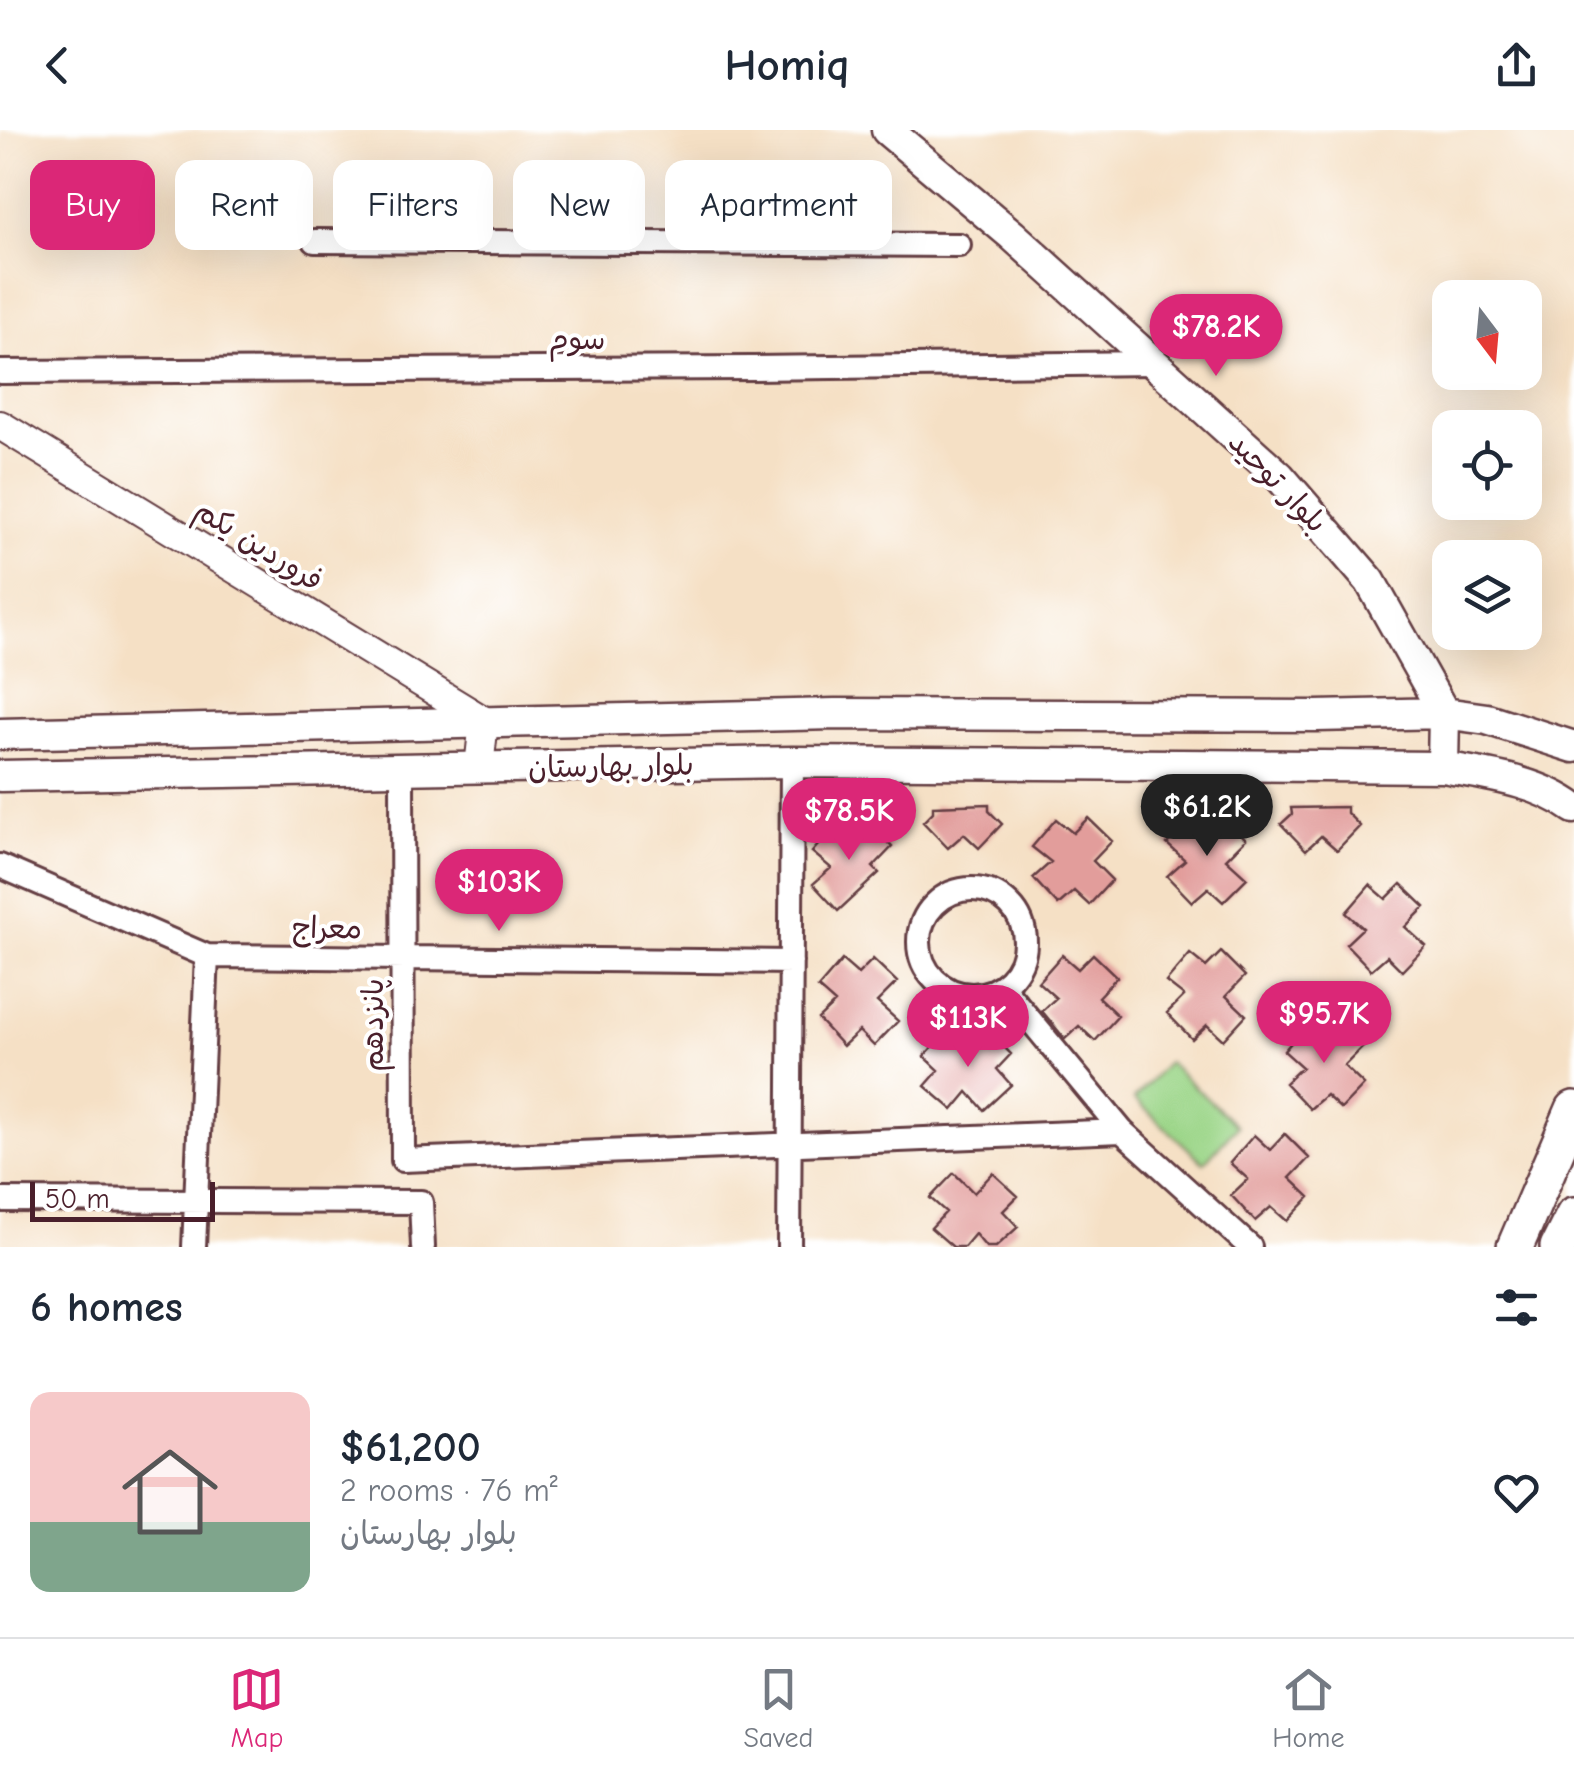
<!DOCTYPE html>
<meta charset="utf-8">
<style>
:root{--surface:#fff;--page:#f6f6f7;--text:#1f2937;--muted:#747a83;--line:#e0e1e3;--accent:#db2777}
body{margin:0;font-family:"Comic Neue","Playpen Sans Arabic",sans-serif;background:var(--page);color:var(--text);height:100vh;display:flex;flex-direction:column;font-size:38px;white-space:nowrap}
*{box-sizing:border-box;margin:0}
p{font-size:32px;color:var(--muted)}
.icon{flex:none;width:55px;height:55px;fill:none;stroke:currentColor;stroke-width:2;stroke-linecap:round;stroke-linejoin:round}
.map{position:relative;height:1117px;overflow:hidden}
.side{display:flex;flex-direction:column;background:var(--surface);flex:1}
.side>*{flex:none}
.guide{position:absolute;left:30px;top:30px;width:1000px;height:90px;display:flex;gap:20px}
.needle{width:65px;rotate:164deg}
.fabs{position:absolute;left:1432px;top:150px;display:grid;gap:20px}
.fabs a{display:grid;place-items:center;width:110px;height:110px;border-radius:20px;background:var(--surface);box-shadow:0 10px 40px #0002;font-size:50px}
.scale{position:absolute;left:30px;bottom:25px;width:185px;box-sizing:border-box;padding-left:10px;border:5px solid #4a1f2b;border-top:0;font-size:28px;line-height:35px;white-space:nowrap;color:#4a1f2b;-webkit-text-stroke:8px #fff;paint-order:stroke}
.price{position:absolute;translate:-50% -85px;padding:0 22px;border-radius:35px;background:var(--accent);color:#fff;font-size:32px;line-height:65px;filter:drop-shadow(0 2px 5px #0008)}
.price::after{content:'';position:absolute;left:50%;top:60px;width:30px;height:22px;margin-left:-15px;background:inherit;clip-path:polygon(0 0,100% 0,50% 100%)}
.price.active{background:#222;color:#fff}
ul{padding:0;list-style:none}
li{display:flex;align-items:center;gap:30px;height:250px;padding:0 30px}
li span{display:grid;place-items:center;flex:none;width:280px;height:200px;border-radius:20px;color:#555}
li>.icon{margin-inline-start:auto}
span .icon{width:120px;height:120px;fill:#fffc;stroke-width:1}
li b{font-size:42px}
h2{display:flex;justify-content:space-between;align-items:center;height:120px;padding:0 30px;font-size:42px}
.tag{padding:0 35px;border-radius:20px;background:var(--surface);box-shadow:0 10px 40px #0002;font-size:35px;line-height:90px}
.tag.active{background:var(--accent);color:#fff}
header{display:flex;justify-content:space-between;align-items:center;height:130px;padding:0 30px;background:var(--surface);font-size:45px;font-weight:700}
.tabs{display:flex;justify-content:space-around;align-items:center;height:140px;border-top:2px solid var(--line);background:var(--surface);font-size:28px;color:var(--muted)}
.tabs a{display:grid;justify-items:center;gap:5px}
.tabs .active{color:var(--accent)}
.map>svg:first-child{display:block}
.green{fill:#9bd588;stroke:#727a5a;stroke-width:2.5}
.building{fill:#e29d9b}
.lines{fill:none;stroke-linecap:round;stroke-linejoin:round}
.minor-casing{stroke:#643c42;stroke-width:28}
.tertiary-casing{stroke:#643c42;stroke-width:32}
.secondary-casing{stroke:#643c42;stroke-width:35}
.primary-casing{stroke:#643c42;stroke-width:40}
.minor{stroke:#fff;stroke-width:22}
.tertiary{stroke:#fff;stroke-width:28}
.secondary{stroke:#fff;stroke-width:30}
.primary{stroke:#fff;stroke-width:35}
.labels{text-anchor:middle;stroke-width:8;stroke-linejoin:round;paint-order:stroke}
.street-label{font-size:30px;fill:#4a1f2b;stroke:#fff}
</style>
<header><svg class="icon" aria-label="back" viewBox="0 0 24 24"><path d="M15 5l-7 7 7 7"/></svg>Homiq<svg class="icon" aria-label="share" viewBox="0 0 24 24"><path d="M12 15V3M7 8l5-5 5 5M5 13v7h14v-7"/></svg></header>
<div class="map">
<svg width="1574" height="1117" viewBox="0 0 1574 1117">
<rect width="100%" height="100%" fill="#fff"/>
<filter id="ink" filterUnits="userSpaceOnUse"><feTurbulence type="fractalNoise" baseFrequency=".01" numOctaves="2"/><feDisplacementMap in="SourceGraphic" scale="20" xChannelSelector="R" yChannelSelector="G"/><feConvolveMatrix kernelMatrix="1 2 1 2 8 2 1 2 1" color-interpolation-filters="sRGB"/></filter>
<filter id="wash" filterUnits="userSpaceOnUse"><feTurbulence type="fractalNoise" baseFrequency=".0048" numOctaves="4" result="noise"/><feDisplacementMap in="SourceGraphic" scale="40" xChannelSelector="R" yChannelSelector="G"/><feGaussianBlur stdDeviation="2.25" result="paint"/><feColorMatrix in="noise" values="0 0 0 0 0 0 0 0 0 0 0 0 0 0 0 0 0 1.4 0 .05"/><feComposite in="paint" operator="in"/></filter>
<g filter="url(#wash)">
<rect width="100%" height="100%" fill="#f5e0c5"/>
<path class="green" d="M 1168,932 L 1237,996 L 1204,1033 L 1134,969 Z"/>
<g id="blocks">
<path class="building" d="M 989,674 L 989,681 L 1002,694 L 979,718 L 964,704 L 948,718 L 923,692 L 933,682 L 933,676 Z
M 1347,677 L 1347,683 L 1360,696 L 1337,720 L 1321,706 L 1306,720 L 1281,694 L 1292,684 L 1291,678 Z
M 1222,685 L 1246,709 L 1226,729 L 1247,748 L 1223,772 L 1208,758 L 1192,772 L 1167,746 L 1185,730 L 1167,714 L 1191,687 L 1207,700 Z
M 1088,688 L 1112,711 L 1093,731 L 1112,750 L 1089,775 L 1074,761 L 1058,775 L 1033,748 L 1051,732 L 1032,717 L 1056,689 L 1073,703 Z
M 868,693 L 892,717 L 873,737 L 879,743 L 838,781 L 813,754 L 831,738 L 812,722 L 836,695 L 853,709 Z
M 1401,754 L 1425,777 L 1405,797 L 1426,816 L 1402,841 L 1387,826 L 1371,840 L 1346,814 L 1363,798 L 1346,783 L 1370,755 L 1386,769 Z
M 1221,822 L 1245,846 L 1226,866 L 1246,885 L 1223,910 L 1207,895 L 1192,909 L 1167,883 L 1184,866 L 1166,852 L 1190,824 L 1206,837 Z
M 1093,824 L 1117,847 L 1098,867 L 1118,886 L 1095,911 L 1079,896 L 1065,909 L 1042,881 L 1056,868 L 1038,852 L 1062,825 L 1078,839 Z
M 873,829 L 897,852 L 877,872 L 898,891 L 874,916 L 859,901 L 843,916 L 818,889 L 835,873 L 818,858 L 842,830 L 858,844 Z
M 1340,892 L 1364,916 L 1344,936 L 1364,955 L 1341,979 L 1326,965 L 1310,979 L 1285,953 L 1302,937 L 1284,921 L 1308,893 L 1324,907 Z
M 987,900 L 1011,924 L 997,939 L 1011,955 L 984,980 L 968,962 L 953,980 L 925,956 L 939,940 L 924,926 L 948,901 L 968,921 Z
M 1285,1004 L 1309,1028 L 1290,1048 L 1310,1067 L 1287,1091 L 1271,1077 L 1255,1091 L 1231,1065 L 1248,1049 L 1230,1033 L 1254,1005 L 1270,1020 Z
M 954,1043 L 974,1063 L 993,1043 L 1018,1066 L 1003,1081 L 1018,1097 L 996,1117 L 986,1117 L 975,1104 L 964,1117 L 953,1117 L 931,1098 L 946,1082 L 930,1068 Z"/>
</g>
</g>
<g filter="url(#ink)">
<use href="#blocks" fill-opacity="0" stroke="#643c42" stroke-width="2.5"/>
<g class="lines">
<defs>
<path id="minor" d="M 315,111 L 959,115
M 0,242 L 753,238 L 1154,233
M 402,640 L 403,1030 L 1122,1001 L 1250,1117
M 0,736 L 207,826 L 791,832
M919 812a53 53 0 1 1 106 0a53 53 0 1 1-106 0Z
M 1002,856 L 1122,1001
M 0,1070 L 421,1072 L 423,1117
M 194,1117 L 207,826
M 789,1117 L 792,632"/>
<path id="tertiary" d="M 0,295 L 484,591 L 479,638"/>
<path id="secondary" d="M 887,0 L 1012,105 L 1280,347 L 1370,451 L 1444,583 L 1443,637
M 0,604 L 835,584 L 1317,586 L 1444,583 L 1487,589 L 1574,617
M 0,646 L 792,632 L 1443,637 C 1486,645 1538,651 1574,678"/>
<path id="primary" d="M 1515,1117 L 1574,979
M 1558,1117 L 1574,1085"/>
</defs>
<use href="#minor" class="minor-casing"/>
<use href="#tertiary" class="tertiary-casing"/>
<use href="#secondary" class="secondary-casing"/>
<use href="#primary" class="primary-casing"/>
<use href="#minor" class="minor"/>
<use href="#tertiary" class="tertiary"/>
<use href="#secondary" class="secondary"/>
<use href="#primary" class="primary"/>
</g>
</g>
<g class="labels">
<g class="street-label">
<text x="577" y="219">سوم</text>
<text transform="translate(1278 352) rotate(46)" y="10">بلوار توحید</text>
<text transform="translate(259 415) rotate(32)" y="10">فروردین یکم</text>
<text transform="translate(611 636) rotate(-1)" y="10">بلوار بهارستان</text>
<text transform="translate(327 798) rotate(1)" y="10">معراج</text>
<text transform="translate(373 895) rotate(-90)" y="10">پانزدهم</text>
</g>
</g>
</svg>
<div class="fabs">
<a><svg class="needle" viewBox="-14 -14 28 28"><path d="M0-13l5 13h-10z" fill="#e53935"/><path d="M0 13l5-13h-10z" fill="#747a83"/></svg></a>
<a><svg class="icon" aria-label="locate" viewBox="0 0 24 24"><circle cx="12" cy="12" r="6"/><path d="M12 2v4M12 18v4M2 12h4M18 12h4"/></svg></a>
<a><svg class="icon" aria-label="layers" viewBox="0 0 24 24"><path d="M12 4l9 5-9 5-9-5zM3 14l9 5 9-5"/></svg></a>
</div>
<div class="scale">50 m</div>
<b class="price" style="left:1216px;top:249px">$78.2K</b>
<b class="price active" style="left:1207px;top:729px">$61.2K</b>
<b class="price" style="left:849px;top:733px">$78.5K</b>
<b class="price" style="left:499px;top:804px">$103K</b>
<b class="price" style="left:1324px;top:936px">$95.7K</b>
<b class="price" style="left:968px;top:940px">$113K</b>
<div class="guide">
<a class="tag active">Buy</a>
<a class="tag">Rent</a>
<a class="tag">Filters</a>
<a class="tag">New</a>
<a class="tag">Apartment</a>
</div>
</div>
<section class="side">
<h2>6 homes<svg class="icon" aria-label="filters" viewBox="0 0 24 24"><path d="M4 7h16M4 17h16"/><circle cx="9" cy="7" r="2"/><circle cx="15" cy="17" r="2"/></svg></h2>
<ul>
<li><span style="background:linear-gradient(#f6c9c9 65%,#7fa58c 0)"><svg class="icon" aria-label="home" viewBox="0 0 24 24"><path d="M3 11l9-7 9 7M6 9v11h12V9"/></svg></span><div><b>$61,200</b><p>2 rooms · 76 m²</p><p>بلوار بهارستان</p></div><svg class="icon" aria-label="heart" viewBox="0 0 24 24"><path d="M12 20l-8-8c-3-5 5-10 8-4 3-6 11-1 8 4z"/></svg></li>
</ul>
</section>
<nav class="tabs">
<a class="active"><svg class="icon" aria-label="map" viewBox="0 0 24 24"><path d="M3 6l6-2 6 2 6-2v14l-6 2-6-2-6 2zM9 4v14M15 6v14"/></svg>Map</a>
<a><svg class="icon" aria-label="saved" viewBox="0 0 24 24"><path d="M7 4h10v16l-5-4-5 4z"/></svg>Saved</a>
<a><svg class="icon" aria-label="home" viewBox="0 0 24 24"><path d="M3 11l9-7 9 7M6 9v11h12V9"/></svg>Home</a>
</nav>
